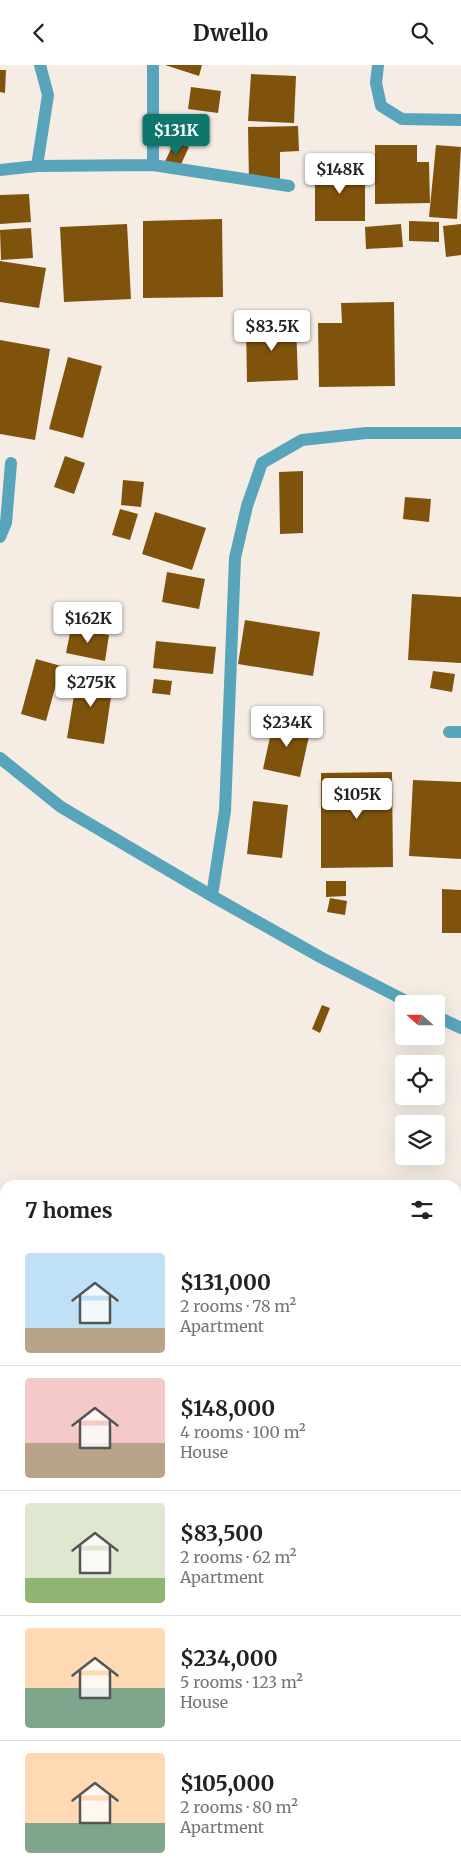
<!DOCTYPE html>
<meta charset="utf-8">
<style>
:root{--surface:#fff;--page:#f2f2f2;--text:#222;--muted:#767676;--line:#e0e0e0;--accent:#0f766e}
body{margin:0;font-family:Merriweather,serif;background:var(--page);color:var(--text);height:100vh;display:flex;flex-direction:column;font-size:19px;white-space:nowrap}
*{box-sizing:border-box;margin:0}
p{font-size:16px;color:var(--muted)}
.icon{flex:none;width:28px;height:28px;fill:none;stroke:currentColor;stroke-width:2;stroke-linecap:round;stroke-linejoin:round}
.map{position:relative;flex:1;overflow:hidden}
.sheet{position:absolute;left:0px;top:1115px;width:461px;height:695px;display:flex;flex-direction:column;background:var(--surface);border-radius:15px 15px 0 0;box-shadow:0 5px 20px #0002}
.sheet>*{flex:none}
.needle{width:32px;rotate:291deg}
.fabs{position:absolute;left:395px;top:930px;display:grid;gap:10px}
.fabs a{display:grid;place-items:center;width:50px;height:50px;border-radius:5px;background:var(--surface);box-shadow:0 5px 20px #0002;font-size:25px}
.price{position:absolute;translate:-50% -42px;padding:0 11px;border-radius:5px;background:#fff;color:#222;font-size:16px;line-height:32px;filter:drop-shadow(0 1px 2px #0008)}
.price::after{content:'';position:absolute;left:50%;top:30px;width:15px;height:11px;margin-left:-8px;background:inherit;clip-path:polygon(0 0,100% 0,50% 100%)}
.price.selected{background:var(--accent);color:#fff}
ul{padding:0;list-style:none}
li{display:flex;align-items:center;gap:15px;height:125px;padding:0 25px}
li+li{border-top:1px solid var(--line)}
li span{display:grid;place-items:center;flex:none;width:140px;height:100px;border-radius:5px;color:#555}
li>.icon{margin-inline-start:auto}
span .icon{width:60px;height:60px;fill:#fffc;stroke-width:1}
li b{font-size:21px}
h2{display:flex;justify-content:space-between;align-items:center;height:60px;padding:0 25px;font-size:21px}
header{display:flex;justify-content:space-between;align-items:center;height:65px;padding:0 25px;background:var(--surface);font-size:22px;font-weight:700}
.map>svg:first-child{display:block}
.building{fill:#80530c}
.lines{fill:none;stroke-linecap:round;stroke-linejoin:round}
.minor{stroke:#58a5bb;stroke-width:12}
</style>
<header><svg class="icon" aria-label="back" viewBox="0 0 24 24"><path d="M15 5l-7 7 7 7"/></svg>Dwello<svg class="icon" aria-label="search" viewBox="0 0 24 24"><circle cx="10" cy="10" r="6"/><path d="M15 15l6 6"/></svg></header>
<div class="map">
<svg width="461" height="1810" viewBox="0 0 461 1810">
<rect width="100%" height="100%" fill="#f5ede4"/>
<path class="building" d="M 165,0 L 202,0 L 199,11 Z
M 0,5 L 6,5 L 5,28 L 0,27 Z
M 251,9 L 296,11 L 294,58 L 248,56 Z
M 191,22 L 221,26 L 218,48 L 188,44 Z
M 298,61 L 299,86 L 280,87 L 280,117 L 249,117 L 248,62 Z
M 175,75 L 189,82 L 177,108 L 163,101 Z
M 375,80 L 417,80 L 417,97 L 429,97 L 430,138 L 375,139 Z
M 436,80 L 461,82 L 457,154 L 429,152 Z
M 315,104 L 365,104 L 365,156 L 315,156 Z
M 29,129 L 31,157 L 0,159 L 0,130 Z
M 222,154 L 223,232 L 143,233 L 143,156 Z
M 409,156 L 439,157 L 439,177 L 409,176 Z
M 127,159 L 131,234 L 64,237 L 60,162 Z
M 401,159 L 403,182 L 366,184 L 365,162 Z
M 461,159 L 461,190 L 446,192 L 443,161 Z
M 31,163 L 33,193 L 1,195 L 0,165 Z
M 0,196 L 46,203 L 39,243 L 0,237 Z
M 394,237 L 395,321 L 319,322 L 318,258 L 342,258 L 341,238 Z
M 296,257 L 298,315 L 247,317 L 246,258 Z
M 0,275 L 50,284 L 35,375 L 0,369 Z
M 68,292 L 102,301 L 83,373 L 49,364 Z
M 65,391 L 85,398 L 74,429 L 54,422 Z
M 303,406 L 303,468 L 280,469 L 279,407 Z
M 123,415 L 144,417 L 141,442 L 121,440 Z
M 405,432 L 431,434 L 429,457 L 403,454 Z
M 120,444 L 138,449 L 130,475 L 112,470 Z
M 155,447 L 206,463 L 192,505 L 142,489 Z
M 167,507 L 205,514 L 199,544 L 162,537 Z
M 412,529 L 461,532 L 461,598 L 408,595 Z
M 245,555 L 320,567 L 313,611 L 238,599 Z
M 71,563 L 109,570 L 105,596 L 66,588 Z
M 156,576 L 216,582 L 213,609 L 153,603 Z
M 36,594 L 61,601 L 46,656 L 21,649 Z
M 78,606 L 114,612 L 104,679 L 67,673 Z
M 433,606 L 455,609 L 452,627 L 430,623 Z
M 154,614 L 172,616 L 170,630 L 152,628 Z
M 274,654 L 311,662 L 300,712 L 263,704 Z
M 392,707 L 393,802 L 321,803 L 321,708 Z
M 413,715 L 461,717 L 461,794 L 409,791 Z
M 253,736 L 288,740 L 282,793 L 247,789 Z
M 326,816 L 346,816 L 346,831 L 326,832 Z
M 442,824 L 461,825 L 461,868 L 442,868 Z
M 330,833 L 347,836 L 345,850 L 327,847 Z
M 322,940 L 330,943 L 320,968 L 312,964 Z
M 3,1324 L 5,1324 L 5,1385 L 0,1383 L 0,1331 Z
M 456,1498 L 461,1500 L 461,1533 L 456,1532 Z
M 0,1709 L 5,1709 L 5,1724 L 0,1724 Z
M 0,1742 L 5,1742 L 5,1774 L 0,1774 Z"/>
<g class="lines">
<path class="minor" d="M 153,0 L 153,100
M 378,0 L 376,18 L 381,41 L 402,54 L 461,55
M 37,101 L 48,30 L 40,0
M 0,105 L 37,101 L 153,100 L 289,121
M 0,472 L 6,458 L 11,398
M 449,667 L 461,667
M 0,693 L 61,742 L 212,831 L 322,893 L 412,939
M 212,831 L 225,746 L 235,493 L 247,441 L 262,398 L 302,375 L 366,368 L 461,368
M 436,951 L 461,963
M 0,1166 L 5,1168
M 456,1412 L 461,1415"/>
</g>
</svg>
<div class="fabs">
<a><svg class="needle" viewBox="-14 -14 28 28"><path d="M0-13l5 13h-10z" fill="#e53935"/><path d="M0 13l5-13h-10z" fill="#767676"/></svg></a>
<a><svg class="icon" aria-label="locate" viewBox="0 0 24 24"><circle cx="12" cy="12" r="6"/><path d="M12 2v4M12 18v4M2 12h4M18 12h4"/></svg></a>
<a><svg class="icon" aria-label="layers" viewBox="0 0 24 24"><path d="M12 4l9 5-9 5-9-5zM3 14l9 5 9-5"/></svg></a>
</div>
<b class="price selected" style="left:176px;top:91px">$131K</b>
<b class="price" style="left:340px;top:130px">$148K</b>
<b class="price" style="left:272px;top:287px">$83.5K</b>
<b class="price" style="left:88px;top:579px">$162K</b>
<b class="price" style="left:91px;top:643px">$275K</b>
<b class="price" style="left:287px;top:683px">$234K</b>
<b class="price" style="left:357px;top:755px">$105K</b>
<section class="sheet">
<h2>7 homes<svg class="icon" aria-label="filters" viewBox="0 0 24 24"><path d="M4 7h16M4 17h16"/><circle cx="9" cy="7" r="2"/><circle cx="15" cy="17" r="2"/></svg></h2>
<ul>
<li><span style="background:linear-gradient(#bfe0f5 75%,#b9a48a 0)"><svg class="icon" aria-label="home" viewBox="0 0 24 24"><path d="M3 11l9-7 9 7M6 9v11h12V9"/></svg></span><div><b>$131,000</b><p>2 rooms · 78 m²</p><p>Apartment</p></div></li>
<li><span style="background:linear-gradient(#f6c9c9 65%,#b9a48a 0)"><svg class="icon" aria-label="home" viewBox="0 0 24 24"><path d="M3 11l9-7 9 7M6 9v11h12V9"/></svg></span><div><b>$148,000</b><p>4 rooms · 100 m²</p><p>House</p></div></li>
<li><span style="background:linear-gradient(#dfe7d0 75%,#8fb573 0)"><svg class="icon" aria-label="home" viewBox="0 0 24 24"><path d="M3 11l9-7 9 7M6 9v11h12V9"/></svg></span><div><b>$83,500</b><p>2 rooms · 62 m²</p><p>Apartment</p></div></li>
<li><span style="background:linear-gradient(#ffd9b3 60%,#7fa58c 0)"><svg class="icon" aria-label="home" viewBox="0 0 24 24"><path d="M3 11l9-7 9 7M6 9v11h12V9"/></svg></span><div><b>$234,000</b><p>5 rooms · 123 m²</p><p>House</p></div></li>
<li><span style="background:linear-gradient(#ffd9b3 70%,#7fa58c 0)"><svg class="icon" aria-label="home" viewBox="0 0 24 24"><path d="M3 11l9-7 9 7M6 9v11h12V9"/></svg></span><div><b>$105,000</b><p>2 rooms · 80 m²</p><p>Apartment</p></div></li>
</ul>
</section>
</div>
